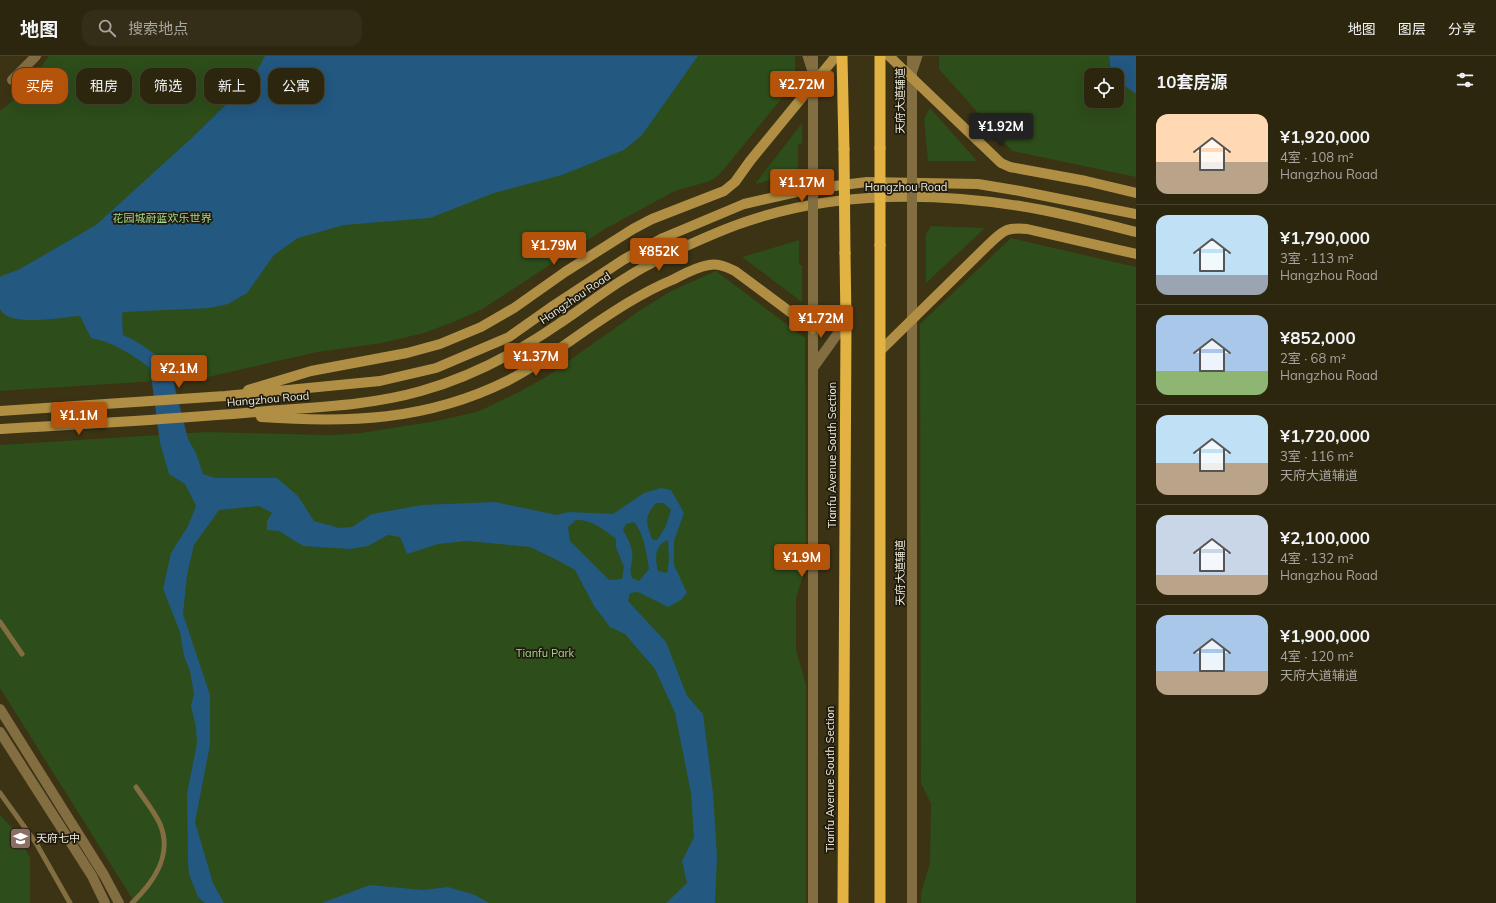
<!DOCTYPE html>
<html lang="zh">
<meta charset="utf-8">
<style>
:root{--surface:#2c260f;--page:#342e18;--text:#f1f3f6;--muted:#a6a59e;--line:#48432f;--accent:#b45309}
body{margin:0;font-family:Mulish,"Noto Sans SC",sans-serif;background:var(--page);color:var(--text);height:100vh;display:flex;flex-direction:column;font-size:15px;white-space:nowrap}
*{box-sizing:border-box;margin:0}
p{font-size:13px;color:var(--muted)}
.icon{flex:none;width:22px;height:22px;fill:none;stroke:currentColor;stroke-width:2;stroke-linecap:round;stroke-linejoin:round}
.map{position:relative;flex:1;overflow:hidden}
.drawer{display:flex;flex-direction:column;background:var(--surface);width:360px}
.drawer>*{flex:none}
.hud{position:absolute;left:12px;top:12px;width:380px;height:36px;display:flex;gap:8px}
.buttons{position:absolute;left:1084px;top:12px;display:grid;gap:8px}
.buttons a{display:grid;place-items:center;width:40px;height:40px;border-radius:8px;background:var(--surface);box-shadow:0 4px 16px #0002,0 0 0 1px var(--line);font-size:20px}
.price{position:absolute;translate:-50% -34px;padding:0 9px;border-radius:4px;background:var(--accent);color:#fff;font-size:13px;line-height:26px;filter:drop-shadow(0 1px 2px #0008)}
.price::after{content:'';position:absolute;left:50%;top:24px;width:12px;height:9px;margin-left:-6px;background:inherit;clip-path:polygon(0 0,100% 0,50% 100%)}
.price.on{background:#222;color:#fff}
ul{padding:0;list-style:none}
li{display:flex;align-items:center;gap:12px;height:100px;padding:0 20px}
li+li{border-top:1px solid var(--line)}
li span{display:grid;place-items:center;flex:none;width:112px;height:80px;border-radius:12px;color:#555}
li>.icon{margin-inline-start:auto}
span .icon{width:48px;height:48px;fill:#fffc;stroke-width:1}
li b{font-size:17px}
h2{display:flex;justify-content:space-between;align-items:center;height:48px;padding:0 20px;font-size:17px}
.chip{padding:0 14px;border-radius:12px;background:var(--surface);box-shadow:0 4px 16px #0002,0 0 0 1px var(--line);font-size:14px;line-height:36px}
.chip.on{background:var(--accent);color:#fff}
header{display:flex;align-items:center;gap:24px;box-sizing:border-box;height:56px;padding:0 20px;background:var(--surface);border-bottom:1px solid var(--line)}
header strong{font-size:19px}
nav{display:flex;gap:22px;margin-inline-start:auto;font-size:14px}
.search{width:280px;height:36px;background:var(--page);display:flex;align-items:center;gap:10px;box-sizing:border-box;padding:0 14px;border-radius:12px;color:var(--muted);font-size:15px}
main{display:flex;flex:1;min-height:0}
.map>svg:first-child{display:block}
.green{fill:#2d4d1a}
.water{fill:#235881;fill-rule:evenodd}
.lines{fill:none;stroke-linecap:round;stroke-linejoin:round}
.service{stroke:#836e42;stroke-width:5}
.minor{stroke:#836e42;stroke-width:10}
.tertiary{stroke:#836e42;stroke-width:10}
.secondary{stroke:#b08f45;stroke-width:10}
.trunk{stroke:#e2b242;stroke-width:11}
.tertiary-bridge{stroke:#836e42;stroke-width:10}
.trunk-bridge{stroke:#e2b242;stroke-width:11}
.labels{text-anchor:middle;stroke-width:3.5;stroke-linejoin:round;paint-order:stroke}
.street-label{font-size:11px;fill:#f0ebd9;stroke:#1f1b0e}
.park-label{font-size:11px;fill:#a5d98c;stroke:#1f1b0e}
.poi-label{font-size:11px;fill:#f0ebd9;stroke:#1f1b0e;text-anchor:start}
</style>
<header>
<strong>地图</strong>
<div class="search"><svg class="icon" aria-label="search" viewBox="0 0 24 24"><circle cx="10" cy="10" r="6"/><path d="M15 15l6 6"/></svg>搜索地点</div>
<nav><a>地图</a><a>图层</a><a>分享</a></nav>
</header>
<main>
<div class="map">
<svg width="1136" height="847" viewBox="0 0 1136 847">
<rect width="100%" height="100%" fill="#3b3314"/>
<path class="green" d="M 49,0 L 795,0 L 795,26 L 719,119 L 710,125 L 675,135 L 603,174 L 484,252 L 456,265 L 424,277 L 382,287 L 317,296 L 204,322 L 0,335 L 0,55 L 24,35 Z
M 939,0 L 1109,0 L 1110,10 L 1115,19 L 1091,19 L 1091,45 L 1117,45 L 1117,23 L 1119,26 L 1136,38 L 1136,121 L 1012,95 L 939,13 Z
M 930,52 L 977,105 L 928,105 L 924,63 Z
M 802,67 L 802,87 L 798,89 L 798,118 L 755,128 Z
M 931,170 L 985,172 L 926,227 L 926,178 Z
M 1011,182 L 1136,211 L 1136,847 L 921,847 L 921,837 L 930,807 L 931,748 L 921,727 L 920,268 Z
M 799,184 L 799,209 L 802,209 L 802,246 L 742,201 Z
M 716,215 L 805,282 L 806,508 L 796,543 L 796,594 L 806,629 L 806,847 L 135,847 L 0,632 L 0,389 L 206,376 L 331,379 L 361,377 L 436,365 L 477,356 L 517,337 L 546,321 L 639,255 L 671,235 Z
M 0,759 L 16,776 L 30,802 L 30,847 L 0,847 Z"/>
<path class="water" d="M 265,0 L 698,0 L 642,79 L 624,94 L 562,119 L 494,137 L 430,162 L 344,169 L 298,182 L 274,199 L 247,237 L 228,248 L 210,252 L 123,256 L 122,260 L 123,279 C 140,286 154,298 169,308 L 188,383 L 196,397 L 203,418 L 215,422 L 277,422 L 298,440 L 314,465 L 339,472 L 352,471 L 372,458 L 422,449 L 495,446 L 557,459 L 569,456 L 613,458 L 644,437 L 661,432 L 671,434 L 684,457 L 674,485 L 674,509 L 687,537 L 681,544 L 668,551 L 638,536 L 630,537 L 628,545 L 666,586 L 687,640 L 703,658 L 713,737 L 717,801 L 715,847 L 666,847 L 687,827 L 682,805 L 694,781 L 691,737 L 675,657 L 655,613 L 625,578 L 610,571 L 594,550 L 575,514 L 559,505 L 530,491 L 467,485 L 438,488 L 407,498 L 400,481 L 388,479 L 368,490 L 350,493 L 303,490 L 279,475 L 267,474 L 267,465 L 272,457 L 259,450 L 219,454 L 194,489 L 187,519 L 183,558 L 210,639 L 210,689 L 195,766 L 213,827 L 224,847 L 205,847 L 198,841 L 189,818 L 188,806 L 187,738 L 197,687 L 196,671 L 191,650 L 194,638 L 190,615 L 184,600 L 180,576 L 163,533 L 171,497 L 188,470 L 196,450 L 185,428 L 169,418 L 160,387 L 150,312 C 133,299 113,286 91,282 L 80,260 C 63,261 8,272 0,253 C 0,246 0,229 0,222 L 1,220 L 18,214 L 96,169 L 195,79 L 253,22 ZM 656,447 L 664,447 L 671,454 L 665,472 L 657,484 L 652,483 C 646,466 644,461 656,447 ZM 576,464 C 591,463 605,474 616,483 L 616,491 L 624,511 L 622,523 L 609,524 L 570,485 L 568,471 ZM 634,466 C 645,480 646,496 649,513 L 639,525 L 632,522 C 629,511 631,514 632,504 C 634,493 628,483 623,474 L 626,468 ZM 668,484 L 669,504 L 667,517 L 658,515 C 655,503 654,489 668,484 Z
M 1109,0 L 1136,0 L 1136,38 L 1119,26 L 1117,19 L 1115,19 L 1110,10 Z
M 370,829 L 423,834 L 448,831 L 475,839 L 489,847 L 322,847 Z"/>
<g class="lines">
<path class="service" d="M 805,0 L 810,16
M 915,15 L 920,0
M 0,566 L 22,598
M 0,737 L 36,787 L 70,847
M 132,847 C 154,826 173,799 160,768 C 154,755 144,743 136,731"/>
<path class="minor" d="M 12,24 L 36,0"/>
<path class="tertiary" d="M 813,0 L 813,98
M 912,0 L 912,91
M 813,312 L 846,266
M 0,653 L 104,819 L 119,847
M 0,676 L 92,820 L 105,847
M 813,847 L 813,197
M 912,847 L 912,187"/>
<path class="secondary" d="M 889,0 L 1001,107 L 1010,111 L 1086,125 L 1136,137
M 880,295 L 988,189 C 1003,175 1005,171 1027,173 L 1136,198
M 248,334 L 311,315 L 407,297 L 440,288 L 481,271 L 514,252 L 565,216 L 633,173 L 652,163 L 724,135 L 735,126 L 750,105 L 836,0
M 0,355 L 225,340 L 380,325 L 436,312 L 509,281 L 550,252 L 623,204 L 663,182 L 744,148 L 810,133 L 867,126 L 978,128 L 1020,135 L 1136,158
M 261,361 C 349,367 426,365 507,325 C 535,311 560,292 586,274 C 614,255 641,237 672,224 C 684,218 696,211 709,209 C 718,207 726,211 735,215 L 813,273
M 0,373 C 89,368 179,363 268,355 C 319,351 372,349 421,335 C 471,321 518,296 560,267 C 583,252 605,234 629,220 C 649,207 671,197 693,187 C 711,179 729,171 748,165 C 834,136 930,136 1020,150 C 1059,156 1097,166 1136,176"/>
<path class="trunk" d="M 842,0 L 844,93
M 880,0 L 880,92
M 880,189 L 880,847
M 843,847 L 846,266 L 845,197"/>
<path class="tertiary-bridge" d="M 912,91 L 912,187
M 813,197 L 813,98"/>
<path class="trunk-bridge" d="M 880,92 L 880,189
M 844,93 L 845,197"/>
</g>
<defs>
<symbol id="school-square" viewBox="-11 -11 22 22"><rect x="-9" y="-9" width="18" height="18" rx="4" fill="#8d6e63" stroke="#1f1b0e"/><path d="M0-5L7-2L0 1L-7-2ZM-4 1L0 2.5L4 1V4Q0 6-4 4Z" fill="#fff"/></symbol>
</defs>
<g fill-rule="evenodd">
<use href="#school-square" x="8" y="770" width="25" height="25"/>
</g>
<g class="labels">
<g class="street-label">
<text transform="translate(900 45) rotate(-90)" y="4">天府大道辅道</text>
<text x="906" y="135">Hangzhou Road</text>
<text transform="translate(575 242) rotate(-34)" y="4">Hangzhou Road</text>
<text transform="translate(268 343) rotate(-5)" y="4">Hangzhou Road</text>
<text transform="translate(832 399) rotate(-90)" y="4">Tianfu Avenue South Section</text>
<text transform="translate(900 517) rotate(-90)" y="4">天府大道辅道</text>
<text transform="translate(830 723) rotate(-90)" y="4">Tianfu Avenue South Section</text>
</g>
<g class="park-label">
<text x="162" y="166">花园城蔚蓝欢乐世界</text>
<text x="545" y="601">Tianfu Park</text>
</g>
<g class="poi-label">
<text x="36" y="786">天府七中</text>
</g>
</g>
</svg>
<div class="buttons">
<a><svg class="icon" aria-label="locate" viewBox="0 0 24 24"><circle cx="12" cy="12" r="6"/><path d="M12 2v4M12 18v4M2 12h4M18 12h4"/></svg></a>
</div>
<b class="price" style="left:802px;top:49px">¥2.72M</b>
<b class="price on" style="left:1001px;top:91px">¥1.92M</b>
<b class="price" style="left:802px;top:147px">¥1.17M</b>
<b class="price" style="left:554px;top:210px">¥1.79M</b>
<b class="price" style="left:659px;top:216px">¥852K</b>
<b class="price" style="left:821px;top:283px">¥1.72M</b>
<b class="price" style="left:536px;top:321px">¥1.37M</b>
<b class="price" style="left:179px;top:333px">¥2.1M</b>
<b class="price" style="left:79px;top:380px">¥1.1M</b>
<b class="price" style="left:802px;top:522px">¥1.9M</b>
<div class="hud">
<a class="chip on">买房</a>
<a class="chip">租房</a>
<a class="chip">筛选</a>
<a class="chip">新上</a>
<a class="chip">公寓</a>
</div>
</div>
<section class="drawer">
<h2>10套房源<svg class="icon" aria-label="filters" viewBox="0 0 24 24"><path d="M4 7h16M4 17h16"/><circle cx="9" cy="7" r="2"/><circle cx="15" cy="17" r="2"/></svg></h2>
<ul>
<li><span style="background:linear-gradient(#ffd9b3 60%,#b9a48a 0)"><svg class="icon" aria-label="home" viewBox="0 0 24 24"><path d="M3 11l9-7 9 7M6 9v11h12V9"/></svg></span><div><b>¥1,920,000</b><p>4室 · 108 m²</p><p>Hangzhou Road</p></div></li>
<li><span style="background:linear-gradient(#bfe0f5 75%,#9aa5b1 0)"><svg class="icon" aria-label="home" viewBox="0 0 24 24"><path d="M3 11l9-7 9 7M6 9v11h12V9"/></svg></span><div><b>¥1,790,000</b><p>3室 · 113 m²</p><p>Hangzhou Road</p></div></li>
<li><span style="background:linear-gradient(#a9c7e8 70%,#8fb573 0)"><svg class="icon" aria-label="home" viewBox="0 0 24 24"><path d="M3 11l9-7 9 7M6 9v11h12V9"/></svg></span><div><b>¥852,000</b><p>2室 · 68 m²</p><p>Hangzhou Road</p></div></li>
<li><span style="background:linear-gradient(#bfe0f5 60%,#b9a48a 0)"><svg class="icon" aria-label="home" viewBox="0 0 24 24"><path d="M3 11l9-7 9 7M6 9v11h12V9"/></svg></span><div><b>¥1,720,000</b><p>3室 · 116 m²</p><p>天府大道辅道</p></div></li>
<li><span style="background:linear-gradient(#c9d6e8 75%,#b9a48a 0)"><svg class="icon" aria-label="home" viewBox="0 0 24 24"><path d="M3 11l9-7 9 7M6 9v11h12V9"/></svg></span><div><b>¥2,100,000</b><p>4室 · 132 m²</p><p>Hangzhou Road</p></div></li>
<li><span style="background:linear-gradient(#a9c7e8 70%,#b9a48a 0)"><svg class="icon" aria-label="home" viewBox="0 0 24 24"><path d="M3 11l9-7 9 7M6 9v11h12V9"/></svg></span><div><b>¥1,900,000</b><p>4室 · 120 m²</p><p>天府大道辅道</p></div></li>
</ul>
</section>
</main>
